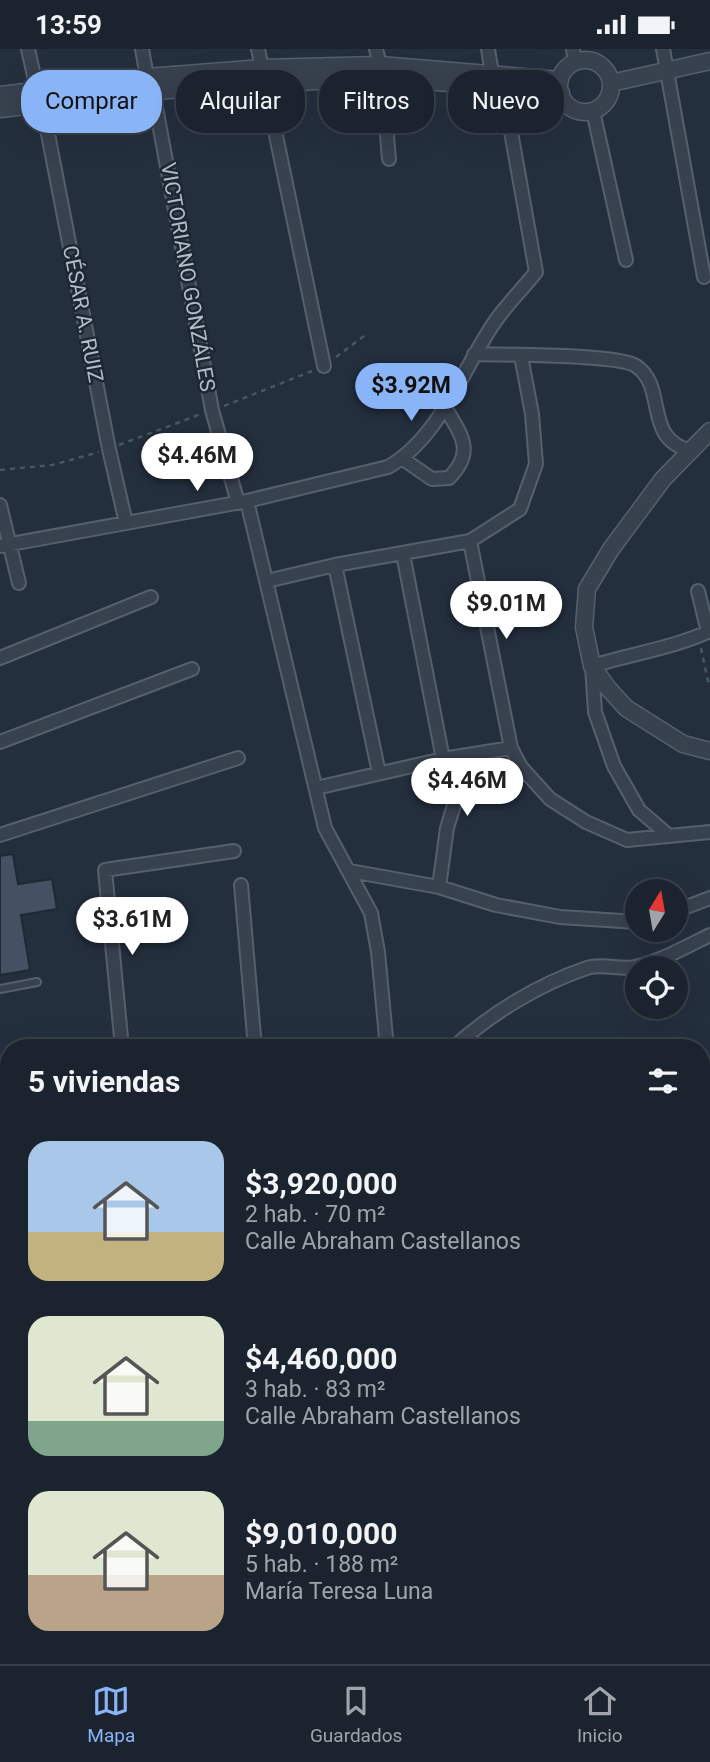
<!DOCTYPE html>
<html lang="es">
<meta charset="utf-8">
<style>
:root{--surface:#1b232e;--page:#242b36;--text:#f1f3f6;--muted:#a0a4aa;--line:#39404a;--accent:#8ab4f8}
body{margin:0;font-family:Roboto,sans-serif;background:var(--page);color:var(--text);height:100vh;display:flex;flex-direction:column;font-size:26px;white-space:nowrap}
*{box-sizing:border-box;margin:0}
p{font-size:23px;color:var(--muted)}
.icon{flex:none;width:38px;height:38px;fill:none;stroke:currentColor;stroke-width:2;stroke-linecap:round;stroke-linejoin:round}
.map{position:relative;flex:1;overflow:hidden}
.sheet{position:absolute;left:0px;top:990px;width:710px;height:625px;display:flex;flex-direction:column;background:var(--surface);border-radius:28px 28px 0 0;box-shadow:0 7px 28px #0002,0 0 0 2px var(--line)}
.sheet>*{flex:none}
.guide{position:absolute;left:21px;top:21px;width:668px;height:63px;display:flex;gap:14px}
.needle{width:46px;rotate:11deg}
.fabs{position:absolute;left:625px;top:830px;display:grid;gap:14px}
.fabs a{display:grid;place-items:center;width:63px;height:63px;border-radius:50%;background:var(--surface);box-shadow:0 7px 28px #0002,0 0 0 2px var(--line);font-size:35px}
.price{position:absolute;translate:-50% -60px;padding:0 16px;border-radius:24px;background:#fff;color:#222;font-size:23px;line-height:46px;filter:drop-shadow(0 2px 4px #0008)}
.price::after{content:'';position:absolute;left:50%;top:42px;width:21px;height:16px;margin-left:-10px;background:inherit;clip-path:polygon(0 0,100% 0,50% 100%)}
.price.on{background:var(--accent);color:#111}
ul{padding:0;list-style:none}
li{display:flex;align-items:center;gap:21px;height:175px;padding:0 28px}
li span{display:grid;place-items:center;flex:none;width:196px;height:140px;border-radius:21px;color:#555}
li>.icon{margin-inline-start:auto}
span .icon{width:84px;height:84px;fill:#fffc;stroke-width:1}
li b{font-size:30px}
h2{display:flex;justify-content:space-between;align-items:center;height:84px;padding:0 28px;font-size:30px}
.tag{padding:0 24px;border-radius:28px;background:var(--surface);box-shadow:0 7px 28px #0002,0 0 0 2px var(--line);font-size:24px;line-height:63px}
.tag.on{background:var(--accent);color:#111}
.status{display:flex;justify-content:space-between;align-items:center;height:49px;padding:0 35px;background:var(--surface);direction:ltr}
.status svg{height:19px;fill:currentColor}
.dock{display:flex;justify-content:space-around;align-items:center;height:98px;border-top:2px solid var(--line);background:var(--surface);font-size:19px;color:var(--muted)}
.dock a{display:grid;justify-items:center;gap:4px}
.dock .on{color:var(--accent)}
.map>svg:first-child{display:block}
.building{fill:#455162;stroke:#1f2835;stroke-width:2}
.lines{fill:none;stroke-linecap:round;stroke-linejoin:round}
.service-casing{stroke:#565f6c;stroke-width:10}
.minor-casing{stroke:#565f6c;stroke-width:16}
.tertiary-casing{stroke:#565f6c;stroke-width:19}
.path{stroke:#44595c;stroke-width:2.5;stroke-dasharray:5 5;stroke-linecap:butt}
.service{stroke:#38414e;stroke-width:6}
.minor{stroke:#38414e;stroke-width:12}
.tertiary{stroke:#38414e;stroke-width:16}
.labels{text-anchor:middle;stroke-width:5;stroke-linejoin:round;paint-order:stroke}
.street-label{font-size:21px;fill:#b4bcc9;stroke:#1d2633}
</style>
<div class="status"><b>13:59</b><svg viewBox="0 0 49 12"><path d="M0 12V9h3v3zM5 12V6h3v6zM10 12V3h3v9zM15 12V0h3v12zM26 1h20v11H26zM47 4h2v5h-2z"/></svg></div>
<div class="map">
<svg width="710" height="1615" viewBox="0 0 710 1615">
<rect width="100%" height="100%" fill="#242f3e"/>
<path class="building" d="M 13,805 L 18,835 L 52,830 L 57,860 L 21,866 L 30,921 L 0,926 L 0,807 Z"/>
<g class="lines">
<defs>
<path id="service" d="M 0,940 L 37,933"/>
<path id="minor" d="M 28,0 L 37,40
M 142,0 L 147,28
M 258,0 L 324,317
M 376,0 L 380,16
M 488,0 L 492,25
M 573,0 L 575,14
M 663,0 L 704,228
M 382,28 L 389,110
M 153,42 L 212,361 L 238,454
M 42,54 L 109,400 L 126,474
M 593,62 L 626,211
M 474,305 C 503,306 618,305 636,317 C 668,338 642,391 692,402
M 403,410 L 432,430 L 449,429 C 475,403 462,387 446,360
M 247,452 L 325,779 L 371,864 L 378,903 L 387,999
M 0,456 L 19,534
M 470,492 L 511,699 L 521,718 L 550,750 L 586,773 L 627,791 L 710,783
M 0,497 L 247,452 L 388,418 C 439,389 461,324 492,277 C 504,258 522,241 536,223 L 503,38
M 403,505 L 443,710
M 335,516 L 379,724
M 267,532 L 335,516 L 470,492 L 520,460 L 536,415 L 532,365 L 521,307
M 698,542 L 708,583
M 0,609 L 151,548
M 0,693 L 192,620
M 316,739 L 443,710 L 511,699
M 0,786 L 238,709
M 668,786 L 639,761 L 614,717 L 595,663 L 592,617 C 631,605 673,599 710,582
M 350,822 L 439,838 L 496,856 L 560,868 L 637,873
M 241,836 L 255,999
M 439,838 L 447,779 L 455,753 L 521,718
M 676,862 L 710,849
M 122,999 L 105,821 L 234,802
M 453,999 C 490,965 539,935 587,919 C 602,914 620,921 635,918 C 661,912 686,898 710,886
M 702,1028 L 710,1021
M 0,1097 L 9,1096
M 702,1120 L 710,1123
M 0,1149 L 9,1188
M 0,1259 L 9,1261
M 0,1392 L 9,1394
M 0,1528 L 9,1530
M 96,1615 L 97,1606
M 254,1615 L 254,1606
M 395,1615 L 395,1606"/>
<path id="tertiary" d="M559 37a26 26 0 1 1 52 0a26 26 0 1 1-52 0Z
M 611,34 L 710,12
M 0,46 L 147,28 L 262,19 L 380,16 L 560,31
M 0,60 L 153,42 L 382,28 L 561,44
M 710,382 L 663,430 L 611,500 L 587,540 L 584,578 L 592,617 L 607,638 L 626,659 L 683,695 L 710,702
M 702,1252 L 710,1249
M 702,1417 L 710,1411
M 702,1527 L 710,1532
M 702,1596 L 710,1596
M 465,1606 L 465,1615
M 519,1606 L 525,1615
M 565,1606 L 569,1615"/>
</defs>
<use href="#service" class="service-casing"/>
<use href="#minor" class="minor-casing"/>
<use href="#tertiary" class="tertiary-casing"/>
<path class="path" d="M 336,308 L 364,287
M 224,357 L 312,322
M 119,396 L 201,365
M 0,421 L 52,416 L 99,403
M 701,599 L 709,637
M 637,1615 L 639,1606"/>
<use href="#service" class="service"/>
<use href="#minor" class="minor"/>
<use href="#tertiary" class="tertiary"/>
</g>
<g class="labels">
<g class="street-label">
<text transform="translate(188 228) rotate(80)" y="7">VICTORIANO GONZÁLES</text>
<text transform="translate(83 265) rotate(79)" y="7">CÉSAR A. RUIZ</text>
</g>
</g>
</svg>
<div class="fabs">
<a><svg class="needle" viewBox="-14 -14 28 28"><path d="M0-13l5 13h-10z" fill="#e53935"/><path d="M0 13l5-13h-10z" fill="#a0a4aa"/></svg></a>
<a><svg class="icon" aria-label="locate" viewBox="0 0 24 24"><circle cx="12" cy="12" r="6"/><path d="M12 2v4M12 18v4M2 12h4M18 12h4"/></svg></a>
</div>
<b class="price on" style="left:411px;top:374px">$3.92M</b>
<b class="price" style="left:197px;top:444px">$4.46M</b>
<b class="price" style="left:506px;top:592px">$9.01M</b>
<b class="price" style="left:467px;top:769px">$4.46M</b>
<b class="price" style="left:132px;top:908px">$3.61M</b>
<div class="guide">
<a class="tag on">Comprar</a>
<a class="tag">Alquilar</a>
<a class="tag">Filtros</a>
<a class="tag">Nuevo</a>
</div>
<section class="sheet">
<h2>5 viviendas<svg class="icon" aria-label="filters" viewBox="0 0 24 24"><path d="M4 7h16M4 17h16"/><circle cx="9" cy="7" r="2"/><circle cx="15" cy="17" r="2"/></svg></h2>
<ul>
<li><span style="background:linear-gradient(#a9c7e8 65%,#c2b280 0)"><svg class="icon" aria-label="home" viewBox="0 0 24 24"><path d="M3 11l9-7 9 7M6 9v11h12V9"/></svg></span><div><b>$3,920,000</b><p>2 hab. · 70 m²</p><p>Calle Abraham Castellanos</p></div></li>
<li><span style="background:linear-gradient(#dfe7d0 75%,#7fa58c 0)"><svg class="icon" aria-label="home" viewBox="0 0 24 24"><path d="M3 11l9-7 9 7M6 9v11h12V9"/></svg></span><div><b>$4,460,000</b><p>3 hab. · 83 m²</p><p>Calle Abraham Castellanos</p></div></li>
<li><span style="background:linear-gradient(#dfe7d0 60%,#b9a48a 0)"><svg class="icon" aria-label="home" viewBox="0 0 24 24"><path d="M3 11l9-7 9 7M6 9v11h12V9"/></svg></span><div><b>$9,010,000</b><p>5 hab. · 188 m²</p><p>María Teresa Luna</p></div></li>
</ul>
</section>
</div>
<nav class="dock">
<a class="on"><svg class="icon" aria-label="map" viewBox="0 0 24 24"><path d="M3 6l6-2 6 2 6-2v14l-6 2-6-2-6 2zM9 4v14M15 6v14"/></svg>Mapa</a>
<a><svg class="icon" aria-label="saved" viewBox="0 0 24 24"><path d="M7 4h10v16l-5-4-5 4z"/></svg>Guardados</a>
<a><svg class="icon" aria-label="home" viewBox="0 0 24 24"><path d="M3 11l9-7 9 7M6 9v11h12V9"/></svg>Inicio</a>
</nav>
